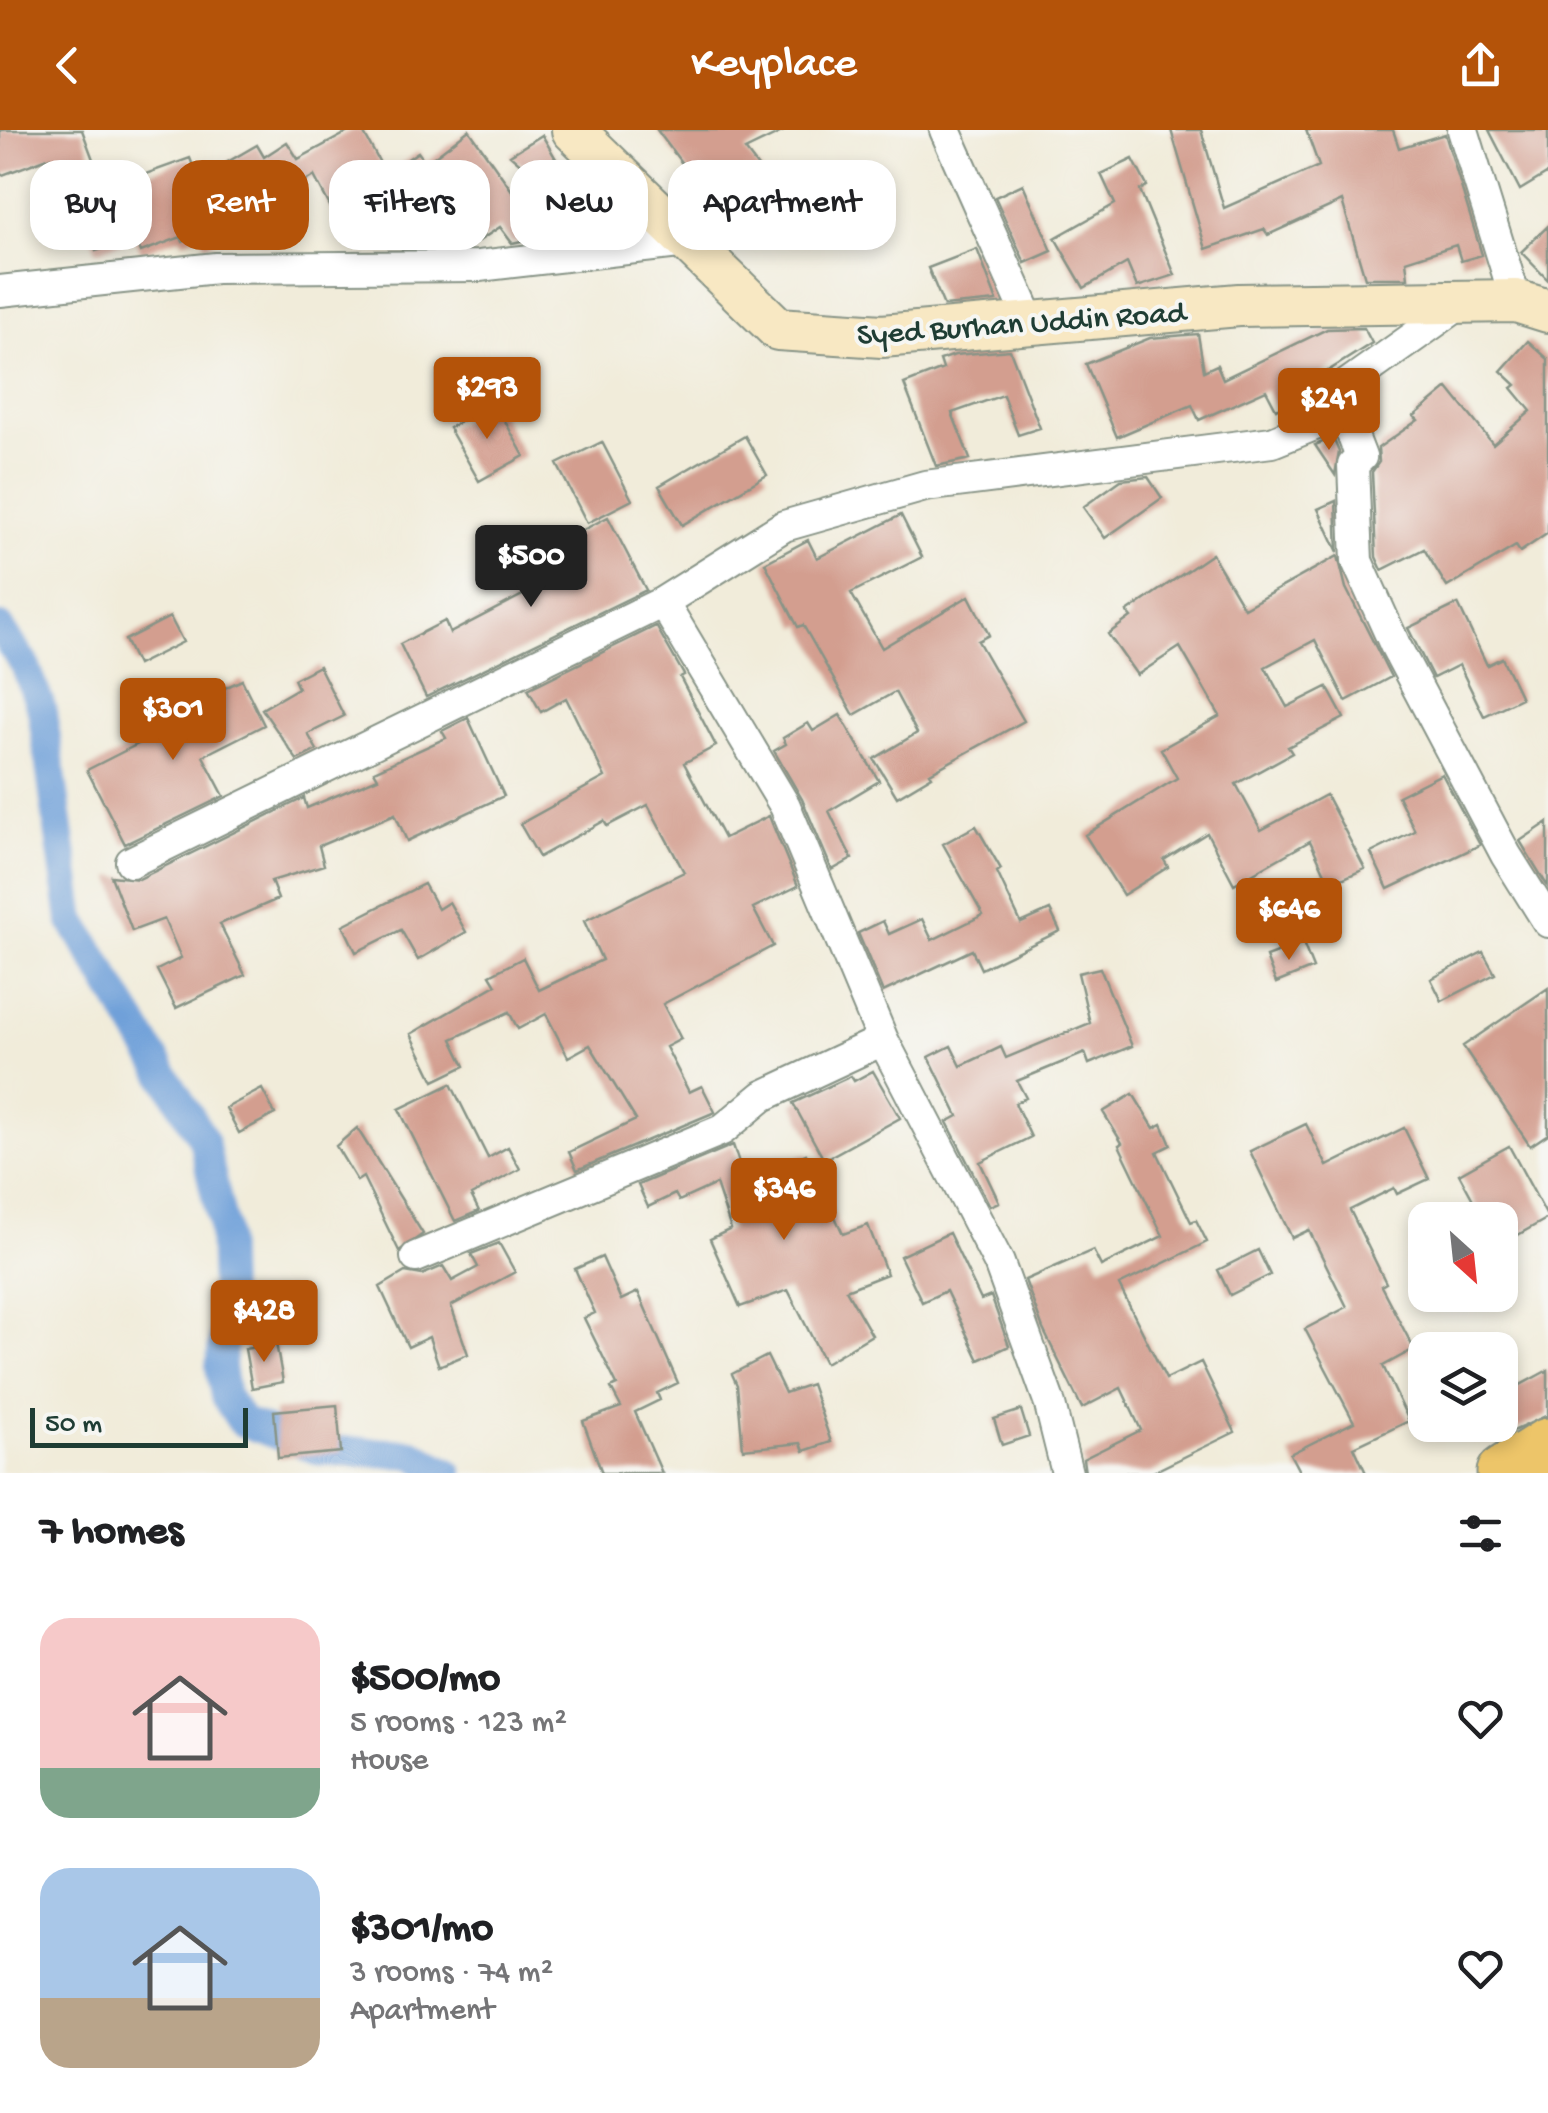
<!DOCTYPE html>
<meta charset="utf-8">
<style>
:root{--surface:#fff;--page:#f2f2f2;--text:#202124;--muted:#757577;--accent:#b45309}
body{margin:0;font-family:"Gochi Hand",sans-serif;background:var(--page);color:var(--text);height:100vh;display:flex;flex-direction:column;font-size:38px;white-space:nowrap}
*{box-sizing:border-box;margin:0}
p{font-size:32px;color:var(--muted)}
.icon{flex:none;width:55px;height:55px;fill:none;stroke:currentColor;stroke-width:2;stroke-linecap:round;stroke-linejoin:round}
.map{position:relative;height:1343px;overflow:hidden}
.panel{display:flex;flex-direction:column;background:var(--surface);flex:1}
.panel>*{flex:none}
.banner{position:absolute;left:30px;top:30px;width:1000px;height:90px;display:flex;gap:20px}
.needle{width:65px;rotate:153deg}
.controls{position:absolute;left:1408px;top:1072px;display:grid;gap:20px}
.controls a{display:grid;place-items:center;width:110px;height:110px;border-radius:20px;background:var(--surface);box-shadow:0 5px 15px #0003;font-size:50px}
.scale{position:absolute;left:30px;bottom:25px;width:218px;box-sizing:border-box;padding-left:10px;border:5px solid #1f3d34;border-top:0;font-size:28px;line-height:35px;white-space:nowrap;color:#1f3d34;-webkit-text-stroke:8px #f6f6f2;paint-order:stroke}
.price{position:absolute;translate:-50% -85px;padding:0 22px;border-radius:10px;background:var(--accent);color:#fff;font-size:32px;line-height:65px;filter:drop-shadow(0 2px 5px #0008)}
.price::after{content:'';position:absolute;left:50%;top:60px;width:30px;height:22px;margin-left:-15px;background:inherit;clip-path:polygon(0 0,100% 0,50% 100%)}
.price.selected{background:#222;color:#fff}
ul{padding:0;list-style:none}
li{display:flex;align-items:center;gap:30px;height:250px;padding:0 40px}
li span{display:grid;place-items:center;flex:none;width:280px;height:200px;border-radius:30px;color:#555}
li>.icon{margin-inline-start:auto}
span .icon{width:120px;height:120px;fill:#fffc;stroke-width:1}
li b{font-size:42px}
h2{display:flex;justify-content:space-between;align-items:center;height:120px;padding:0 40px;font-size:42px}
.tag{padding:0 35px;border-radius:30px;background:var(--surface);box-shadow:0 5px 15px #0003;font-size:35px;line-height:90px}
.tag.selected{background:var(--accent);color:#fff}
header{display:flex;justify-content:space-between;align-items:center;height:130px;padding:0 40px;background:var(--accent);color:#fff;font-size:45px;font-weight:600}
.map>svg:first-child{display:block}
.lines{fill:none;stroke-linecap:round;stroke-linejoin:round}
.canal{stroke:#6fa0d9;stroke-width:30}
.building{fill:#d39e8f}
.street-casing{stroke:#889487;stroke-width:34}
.secondary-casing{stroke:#889487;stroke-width:46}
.highway-casing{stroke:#889487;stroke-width:59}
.street{stroke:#fff;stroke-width:30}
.secondary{stroke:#f8e8c3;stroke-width:42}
.highway{stroke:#edc569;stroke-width:55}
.labels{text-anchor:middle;stroke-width:8;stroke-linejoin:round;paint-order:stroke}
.street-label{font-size:32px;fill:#1f3d34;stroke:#f6f6f2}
</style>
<header><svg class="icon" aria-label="back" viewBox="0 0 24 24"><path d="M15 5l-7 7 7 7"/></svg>Keyplace<svg class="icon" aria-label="share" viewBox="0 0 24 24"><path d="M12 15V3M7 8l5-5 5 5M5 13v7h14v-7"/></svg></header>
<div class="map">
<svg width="1548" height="1343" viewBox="0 0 1548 1343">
<rect width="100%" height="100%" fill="#f6f6f2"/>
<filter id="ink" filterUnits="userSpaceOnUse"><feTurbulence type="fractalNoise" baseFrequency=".01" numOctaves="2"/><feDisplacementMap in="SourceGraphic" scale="20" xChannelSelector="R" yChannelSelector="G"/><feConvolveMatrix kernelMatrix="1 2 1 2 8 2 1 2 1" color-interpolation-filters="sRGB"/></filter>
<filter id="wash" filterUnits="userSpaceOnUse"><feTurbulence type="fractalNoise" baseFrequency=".0048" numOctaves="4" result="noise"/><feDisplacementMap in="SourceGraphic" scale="40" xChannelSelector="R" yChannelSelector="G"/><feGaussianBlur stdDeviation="2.25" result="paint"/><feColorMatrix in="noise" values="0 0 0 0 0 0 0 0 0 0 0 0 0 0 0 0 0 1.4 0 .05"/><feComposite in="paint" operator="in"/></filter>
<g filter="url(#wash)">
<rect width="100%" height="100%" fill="#f1ecda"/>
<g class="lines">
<path class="canal" d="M 0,498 L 25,535 L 42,580 L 72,790 L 203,1009 L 223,1097 L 226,1193 L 220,1237 L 225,1266 L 242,1292 L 319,1320 L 413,1324 L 448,1343"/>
</g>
<g id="blocks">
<path class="building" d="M 0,0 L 82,0 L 104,59 L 190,28 L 198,49 L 257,15 L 264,27 L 287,12 L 298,29 L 352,0 L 362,0 L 386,44 L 418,22 L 426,33 L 469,0 L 544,106 L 512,113 L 500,97 L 470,117 L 455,117 L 409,54 L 338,91 L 314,46 L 241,88 L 245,99 L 205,115 L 201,105 L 183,112 L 181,107 L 141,122 L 135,109 L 96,121 L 79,66 L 67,71 L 50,27 L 0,46 Z
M 657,0 L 786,0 L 745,20 L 777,62 L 730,98 Z
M 1171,0 L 1201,0 L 1224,78 L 1319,36 L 1306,0 L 1393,0 L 1399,18 L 1445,4 L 1482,125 L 1461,131 L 1456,115 L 1406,131 L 1408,148 L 1365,148 L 1342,71 L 1268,105 L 1264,99 L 1206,119 Z
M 1489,0 L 1548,0 L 1548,43 L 1520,60 Z
M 542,5 L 566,46 L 547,57 L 510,25 Z
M 1133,29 L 1147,56 L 1140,60 L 1175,145 L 1137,157 L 1127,133 L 1084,158 L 1055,108 L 1115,74 L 1101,44 Z
M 1023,54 L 1052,121 L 1025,133 L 995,67 Z
M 1548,96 L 1548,150 L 1521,122 Z
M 977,119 L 997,171 L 944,176 L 928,138 Z
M 1364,198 L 1372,213 L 1320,246 L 1324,254 L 1276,279 L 1266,260 L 1199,290 L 1192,275 L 1117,307 L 1086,234 L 1150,208 L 1198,204 L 1204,241 L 1217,235 L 1223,249 L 1327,199 Z
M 1528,211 L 1548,229 L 1548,403 L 1520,422 L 1516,416 L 1447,457 L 1424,419 L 1382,440 L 1376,427 L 1372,342 L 1379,332 L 1378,318 L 1418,290 L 1414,286 L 1448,258 L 1493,314 L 1531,281 L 1512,258 L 1516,255 L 1501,241 Z
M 1010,220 L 1040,298 L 1018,305 L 1003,265 L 952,283 L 970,329 L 936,336 L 904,254 L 943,239 L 940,230 L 955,225 Z
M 495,273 L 524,326 L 479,351 L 449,298 Z
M 745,306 L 767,345 L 682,395 L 659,356 Z
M 1333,308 L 1339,322 L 1335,345 L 1315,315 Z
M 602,312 L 632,370 L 587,393 L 557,334 Z
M 1148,347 L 1162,368 L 1105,408 L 1083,377 L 1121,350 Z
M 1336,371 L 1338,422 L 1318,379 Z
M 901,385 L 922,427 L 851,463 L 882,518 L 969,466 L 989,505 L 978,511 L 1024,591 L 930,643 L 932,646 L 897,667 L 874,629 L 917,603 L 895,562 L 854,585 L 803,495 L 798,497 L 765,433 L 808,410 L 817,428 Z
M 608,387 L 646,460 L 426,567 L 400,514 L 445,491 L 450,503 L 530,461 L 520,443 L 572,415 L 568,408 Z
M 1212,424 L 1244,478 L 1338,426 L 1346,458 L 1391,547 L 1346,571 L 1315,510 L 1265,537 L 1287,577 L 1327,557 L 1344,588 L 1288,617 L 1292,623 L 1236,654 L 1261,700 L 1326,665 L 1365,739 L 1330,754 L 1310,711 L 1234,754 L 1207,703 L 1164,730 L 1168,737 L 1123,765 L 1085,705 L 1177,648 L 1161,619 L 1220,586 L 1180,517 L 1137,545 L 1108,504 L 1131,487 L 1127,482 Z
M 1458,474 L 1487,535 L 1502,528 L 1521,568 L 1484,586 L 1459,535 L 1433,548 L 1408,498 Z
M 170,487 L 183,512 L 137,535 L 125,510 Z
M 656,496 L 684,545 L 680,547 L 716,616 L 684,633 L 724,708 L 769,686 L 798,756 L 753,778 L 773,816 L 663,874 L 681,909 L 666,917 L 689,962 L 702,956 L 715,982 L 577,1040 L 569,1022 L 636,990 L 590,915 L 568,927 L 546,884 L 518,899 L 509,882 L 452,909 L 465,936 L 434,951 L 411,904 L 496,855 L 490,845 L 523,828 L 539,860 L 602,830 L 584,791 L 684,742 L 648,675 L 607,696 L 604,691 L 539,727 L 520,694 L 605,647 L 566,568 L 541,582 L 528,559 Z
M 319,536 L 344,586 L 308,604 L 317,620 L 297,630 L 262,579 L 298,558 L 294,549 Z
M 242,550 L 264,595 L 203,626 L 224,666 L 125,714 L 87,640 L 148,609 L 142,596 Z
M 840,585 L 879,651 L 829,681 L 852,729 L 832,740 L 802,669 L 774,621 L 786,614 L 783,608 L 808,593 L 813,601 Z
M 468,588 L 504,666 L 407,711 L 395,684 L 319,716 L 324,735 L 271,751 L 278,769 L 220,794 L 245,845 L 176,878 L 157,840 L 181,828 L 164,789 L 132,801 L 111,746 L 139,749 L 304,668 L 307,678 L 378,648 L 374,641 L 446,608 L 442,601 Z
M 1442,644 L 1480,715 L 1388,759 L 1371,723 L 1415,701 L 1398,666 Z
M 1548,692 L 1548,757 L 1520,711 Z
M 976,696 L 1001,739 L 997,742 L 1021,793 L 1050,780 L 1060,801 L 981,839 L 972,820 L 883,862 L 858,803 L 883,791 L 889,804 L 922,789 L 932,810 L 983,785 L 943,714 Z
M 424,754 L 438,779 L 449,772 L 466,802 L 418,830 L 401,800 L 356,822 L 343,795 Z
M 1303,813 L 1313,838 L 1276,853 L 1266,827 Z
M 1483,822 L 1495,844 L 1442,871 L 1431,849 Z
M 1100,838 L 1132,916 L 1089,934 L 1085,923 L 1017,951 L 1026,968 L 1015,973 L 1031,1007 L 980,1032 L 999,1072 L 990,1076 L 947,992 L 958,986 L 929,927 L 951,916 L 961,936 L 1001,917 L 1006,928 L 1090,893 L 1078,843 Z
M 1548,858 L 1548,1004 L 1530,1016 L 1463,916 Z
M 873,941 L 900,988 L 824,1030 L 793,973 L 851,946 L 854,951 Z
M 451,954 L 488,1028 L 508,1017 L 520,1039 L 471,1065 L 479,1081 L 455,1091 L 399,979 Z
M 262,959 L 275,984 L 239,1003 L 226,978 Z
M 1133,964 L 1154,998 L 1162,994 L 1171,1015 L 1157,1022 L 1191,1092 L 1196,1090 L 1207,1112 L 1119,1155 L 1166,1249 L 1201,1232 L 1235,1302 L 1151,1343 L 1085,1343 L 1083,1329 L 1141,1300 L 1121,1258 L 1082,1278 L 1043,1199 L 1025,1150 L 1093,1120 L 1101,1136 L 1163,1106 L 1119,1015 L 1122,1013 L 1103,982 Z
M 1306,994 L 1327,1036 L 1404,998 L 1429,1049 L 1397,1064 L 1394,1058 L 1350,1080 L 1386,1153 L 1381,1156 L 1414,1219 L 1383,1236 L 1409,1291 L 1354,1317 L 1366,1343 L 1300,1343 L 1290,1324 L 1354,1292 L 1305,1199 L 1347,1177 L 1309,1100 L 1292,1108 L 1250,1021 Z
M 357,998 L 423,1104 L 399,1121 L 363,1047 L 357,1051 L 336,1016 Z
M 733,1015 L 745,1051 L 806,1024 L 843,1104 L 868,1095 L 887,1144 L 846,1160 L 872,1205 L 825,1233 L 788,1160 L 740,1177 L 710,1109 L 731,1099 L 716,1054 L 679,1071 L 675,1064 L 648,1077 L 638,1055 Z
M 1509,1016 L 1548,1088 L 1500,1115 L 1500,1090 L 1484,1090 L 1459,1044 Z
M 949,1103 L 981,1170 L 991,1166 L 1009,1216 L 979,1230 L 946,1161 L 922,1172 L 900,1126 Z
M 499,1113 L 515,1142 L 451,1176 L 468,1224 L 439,1236 L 429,1207 L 408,1217 L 380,1157 L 405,1142 L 422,1145 L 443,1136 L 452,1151 L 478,1137 L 471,1124 Z
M 1258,1120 L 1270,1145 L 1230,1165 L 1218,1140 Z
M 602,1127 L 621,1170 L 638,1162 L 678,1253 L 657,1263 L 660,1270 L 635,1282 L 662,1343 L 602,1343 L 583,1291 L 621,1277 L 611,1258 L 617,1255 L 584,1188 L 595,1183 L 575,1139 Z
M 276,1213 L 283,1252 L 252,1258 L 245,1219 Z
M 767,1226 L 785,1263 L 811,1254 L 831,1312 L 804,1321 L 801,1313 L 743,1319 L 737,1255 L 732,1244 Z
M 1548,1240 L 1548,1285 L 1511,1302 L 1500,1283 L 1500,1266 Z
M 337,1275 L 341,1322 L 278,1328 L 274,1281 Z
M 1021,1280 L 1029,1306 L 1002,1315 L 994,1289 Z"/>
</g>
</g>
<g filter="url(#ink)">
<use href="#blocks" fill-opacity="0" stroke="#889487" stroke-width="2.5"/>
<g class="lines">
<defs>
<path id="street" d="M 945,0 L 1031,193
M 1463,0 L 1516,171
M 0,161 L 216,138 L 479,136 L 688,112
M 1344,283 L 1361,327 L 1353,335 L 1357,431 L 1395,515 L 1506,725 L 1548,792
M 663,472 L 785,676 L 883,910 L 999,1133 L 1049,1271 L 1067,1343
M 131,732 L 663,472 L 784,396 L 925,356 L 1272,312 L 1344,283 L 1342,258 L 1463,172
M 416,1127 L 722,1000 L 763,966 L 883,910"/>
<path id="secondary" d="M 573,0 L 778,199 L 882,206 L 1239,175 L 1516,171 L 1548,181"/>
<path id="highway" d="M 1505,1343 L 1548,1316"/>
</defs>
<use href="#street" class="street-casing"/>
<use href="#secondary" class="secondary-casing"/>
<use href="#highway" class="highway-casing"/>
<use href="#street" class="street"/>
<use href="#secondary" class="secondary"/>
<use href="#highway" class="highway"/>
</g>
</g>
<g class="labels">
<g class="street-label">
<text transform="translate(1021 191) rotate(-4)" y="11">Syed Burhan Uddin Road</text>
</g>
</g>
</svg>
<div class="controls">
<a><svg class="needle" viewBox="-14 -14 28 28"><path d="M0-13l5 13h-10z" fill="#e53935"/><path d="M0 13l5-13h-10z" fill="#757577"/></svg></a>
<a><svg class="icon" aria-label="layers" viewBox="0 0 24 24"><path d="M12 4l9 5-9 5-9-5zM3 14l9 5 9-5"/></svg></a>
</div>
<div class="scale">50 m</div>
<b class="price" style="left:487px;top:312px">$293</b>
<b class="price" style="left:1329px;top:323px">$241</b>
<b class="price selected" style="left:531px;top:480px">$500</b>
<b class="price" style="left:173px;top:633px">$301</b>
<b class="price" style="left:1289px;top:833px">$646</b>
<b class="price" style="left:784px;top:1113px">$346</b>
<b class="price" style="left:264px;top:1235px">$428</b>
<div class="banner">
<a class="tag">Buy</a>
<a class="tag selected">Rent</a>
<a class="tag">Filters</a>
<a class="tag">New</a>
<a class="tag">Apartment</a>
</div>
</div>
<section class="panel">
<h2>7 homes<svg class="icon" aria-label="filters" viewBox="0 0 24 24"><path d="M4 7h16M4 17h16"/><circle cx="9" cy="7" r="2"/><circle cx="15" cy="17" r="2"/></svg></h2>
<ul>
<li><span style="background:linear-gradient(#f6c9c9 75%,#7fa58c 0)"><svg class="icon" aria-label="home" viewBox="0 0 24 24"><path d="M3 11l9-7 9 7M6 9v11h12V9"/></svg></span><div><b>$500/mo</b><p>5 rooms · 123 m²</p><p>House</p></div><svg class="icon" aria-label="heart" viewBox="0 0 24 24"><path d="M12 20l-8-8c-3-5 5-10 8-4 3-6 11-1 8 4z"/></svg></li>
<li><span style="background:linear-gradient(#a9c7e8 65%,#b9a48a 0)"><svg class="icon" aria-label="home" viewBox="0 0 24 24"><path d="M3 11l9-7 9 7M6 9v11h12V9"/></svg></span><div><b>$301/mo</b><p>3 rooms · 74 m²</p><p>Apartment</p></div><svg class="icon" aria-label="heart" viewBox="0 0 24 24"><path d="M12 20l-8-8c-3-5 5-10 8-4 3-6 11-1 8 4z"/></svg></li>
</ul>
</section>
